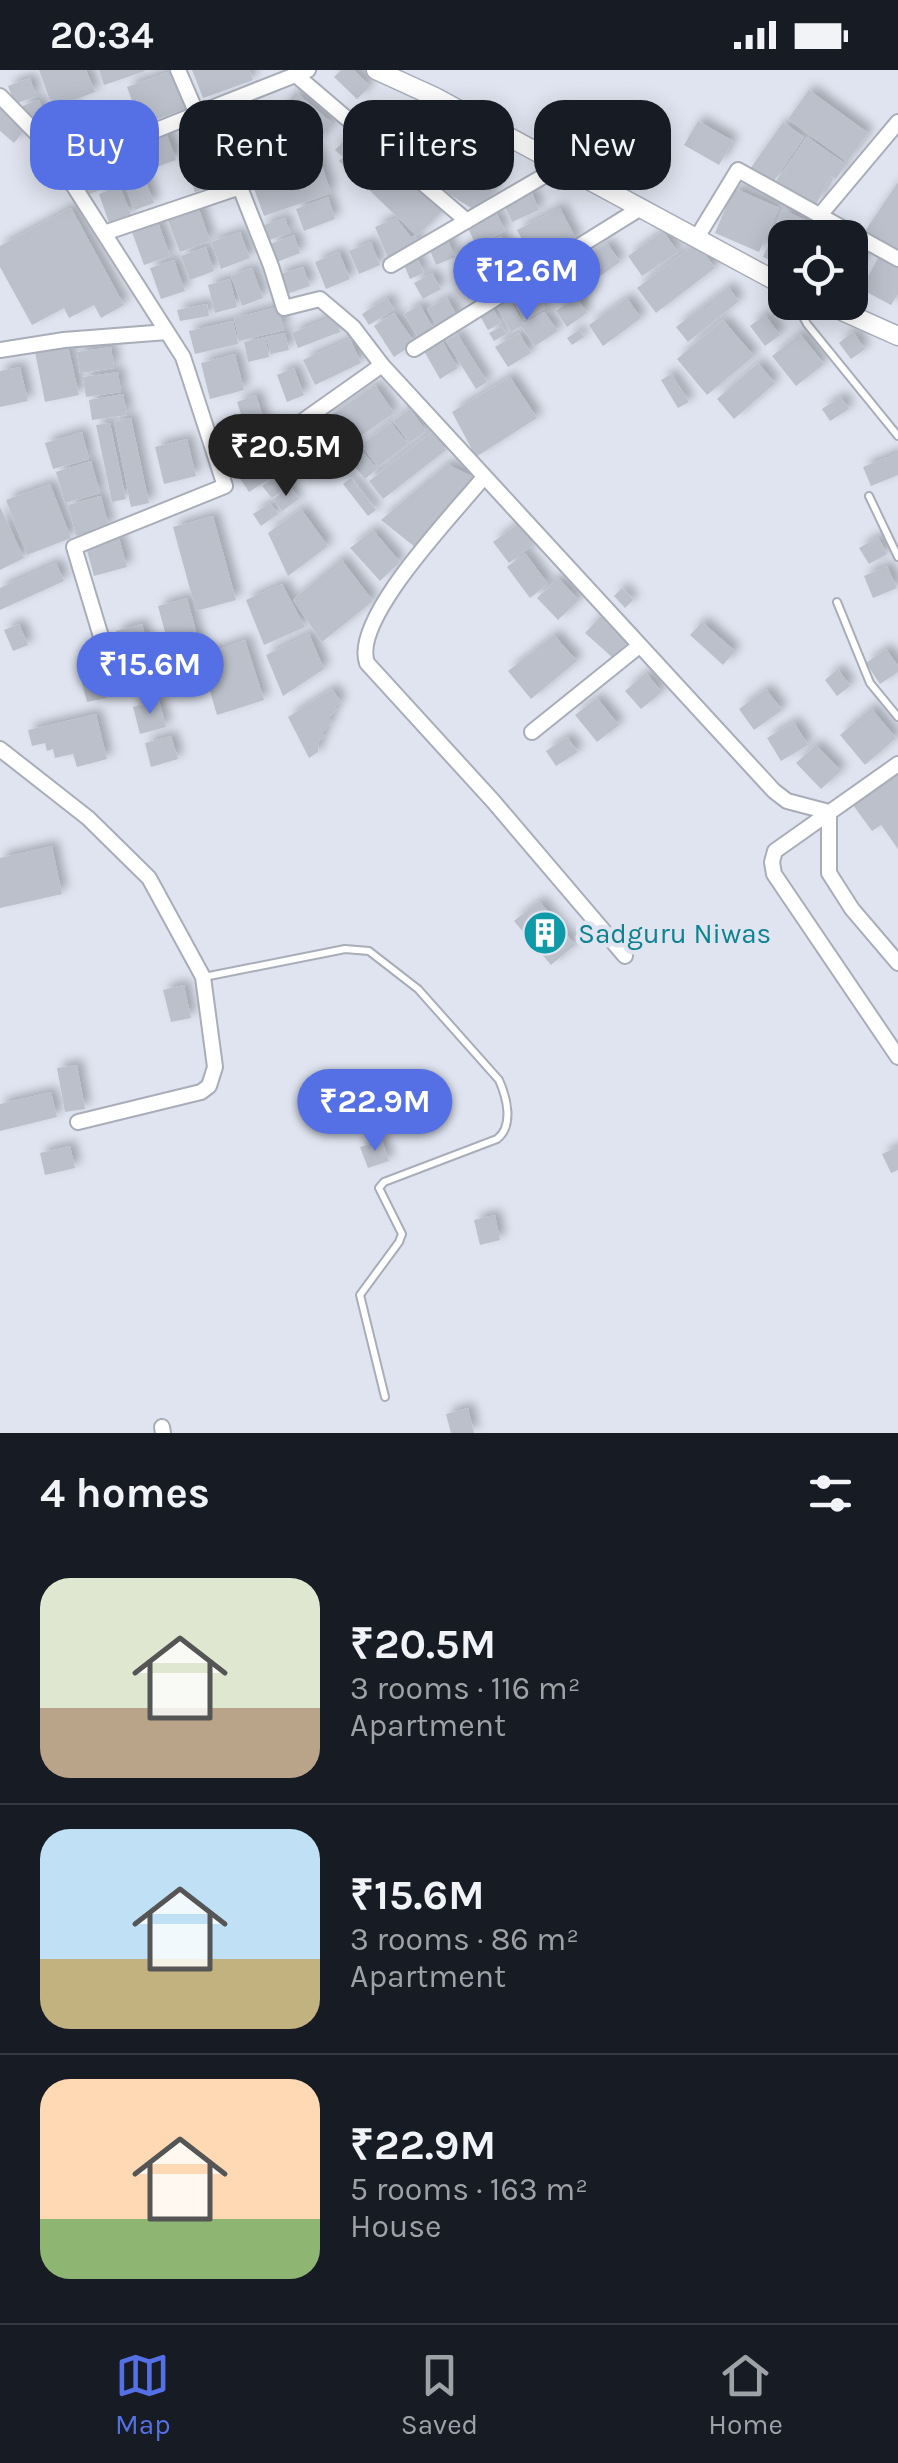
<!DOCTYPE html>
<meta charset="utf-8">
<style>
:root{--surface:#171b24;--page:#242831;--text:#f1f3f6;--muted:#9ea1a6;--line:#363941;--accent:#5570e5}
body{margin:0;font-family:Karla,sans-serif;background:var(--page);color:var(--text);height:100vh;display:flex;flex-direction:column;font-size:38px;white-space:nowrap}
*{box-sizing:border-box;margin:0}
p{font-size:32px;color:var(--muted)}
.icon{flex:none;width:55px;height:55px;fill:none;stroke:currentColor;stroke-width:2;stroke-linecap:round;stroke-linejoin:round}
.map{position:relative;height:1363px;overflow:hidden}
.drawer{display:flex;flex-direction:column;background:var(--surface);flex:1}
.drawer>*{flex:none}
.banner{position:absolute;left:30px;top:30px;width:840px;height:90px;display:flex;gap:20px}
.controls{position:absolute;left:768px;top:150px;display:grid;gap:20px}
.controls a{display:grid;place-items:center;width:100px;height:100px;border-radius:20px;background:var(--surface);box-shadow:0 5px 25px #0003;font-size:50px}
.price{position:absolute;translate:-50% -85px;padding:0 22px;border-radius:35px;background:var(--accent);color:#fff;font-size:32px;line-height:65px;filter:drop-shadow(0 2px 5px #0008)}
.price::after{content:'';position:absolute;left:50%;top:60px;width:30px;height:22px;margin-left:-15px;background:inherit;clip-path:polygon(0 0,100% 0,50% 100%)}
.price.current{background:#222;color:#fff}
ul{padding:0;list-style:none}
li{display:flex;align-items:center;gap:30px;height:250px;padding:0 40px}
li+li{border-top:2px solid var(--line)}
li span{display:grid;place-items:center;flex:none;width:280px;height:200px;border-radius:30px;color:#555}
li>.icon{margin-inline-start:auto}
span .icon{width:120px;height:120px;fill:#fffc;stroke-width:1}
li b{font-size:42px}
h2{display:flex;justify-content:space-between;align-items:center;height:120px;padding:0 40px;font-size:42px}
.tag{padding:0 35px;border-radius:30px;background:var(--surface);box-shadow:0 5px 25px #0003;font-size:35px;line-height:90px}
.tag.current{background:var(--accent);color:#fff}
.status{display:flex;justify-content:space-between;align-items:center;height:70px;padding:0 50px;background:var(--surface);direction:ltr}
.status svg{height:28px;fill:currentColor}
.menu{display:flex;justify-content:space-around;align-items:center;height:140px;border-top:2px solid var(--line);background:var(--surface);font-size:28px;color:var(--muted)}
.menu a{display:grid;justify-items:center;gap:5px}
.menu .current{color:var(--accent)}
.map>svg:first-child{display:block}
.building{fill:#bbc0cb;filter:url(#shadow)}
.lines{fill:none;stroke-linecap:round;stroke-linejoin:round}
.service-casing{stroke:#a8adb8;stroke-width:10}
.minor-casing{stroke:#a8adb8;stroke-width:18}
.tertiary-casing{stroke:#a8adb8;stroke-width:21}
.service{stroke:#fff;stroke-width:6}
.minor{stroke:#fff;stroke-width:14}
.tertiary{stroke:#fff;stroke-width:18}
.labels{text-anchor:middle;stroke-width:9;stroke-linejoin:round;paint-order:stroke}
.culture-label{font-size:28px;fill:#0d838f;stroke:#dfe4f0;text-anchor:start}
</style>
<div class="status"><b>20:34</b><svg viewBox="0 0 49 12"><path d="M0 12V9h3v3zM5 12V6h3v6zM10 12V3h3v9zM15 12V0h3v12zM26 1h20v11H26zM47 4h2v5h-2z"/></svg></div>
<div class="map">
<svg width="898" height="1363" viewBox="0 0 898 1363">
<defs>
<filter id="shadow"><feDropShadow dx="6" dy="-6" stdDeviation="5" flood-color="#0004"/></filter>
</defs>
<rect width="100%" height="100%" fill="#dfe4f0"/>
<path class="building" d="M 39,0 L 86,0 L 95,22 L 53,38 Z
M 99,0 L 145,0 L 145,1 L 104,15 Z
M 174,0 L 188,38 L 141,55 L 127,17 Z
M 192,0 L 249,0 L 253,10 L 203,28 Z
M 341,0 L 354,0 L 370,16 L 357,29 L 334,7 Z
M 30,8 L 36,26 L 15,34 L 8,16 Z
M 809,20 L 868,63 L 847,92 L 788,49 Z
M 296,22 L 333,54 L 315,75 L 278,43 Z
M 39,30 L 46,47 L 28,53 L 22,36 Z
M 72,35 L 83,66 L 58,75 L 47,44 Z
M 0,36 L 26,58 L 14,73 L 0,61 Z
M 698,51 L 733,71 L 719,95 L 684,75 Z
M 783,52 L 804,67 L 772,114 L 750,99 Z
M 355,60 L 442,141 L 417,166 L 339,91 L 343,87 L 335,80 Z
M 166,62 L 176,90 L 148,100 L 138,73 Z
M 807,67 L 846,94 L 836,109 L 831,106 L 816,135 L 776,111 Z
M 88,69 L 95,91 L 74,98 L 67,76 Z
M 209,77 L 222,113 L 195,122 L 182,87 Z
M 316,78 L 331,123 L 264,146 L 248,102 Z
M 127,79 L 137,106 L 116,114 L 106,87 Z
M 455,80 L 501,108 L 479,143 L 433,114 Z
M 101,92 L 110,116 L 82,127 L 73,103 Z
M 144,107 L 154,133 L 134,140 L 125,114 Z
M 898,112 L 898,183 L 865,161 Z
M 120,116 L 131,145 L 109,153 L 99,124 Z
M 734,118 L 779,138 L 759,182 L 715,163 Z
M 531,121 L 539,140 L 512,152 L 503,133 Z
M 328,127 L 335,149 L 304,161 L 296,139 Z
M 198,136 L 210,171 L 180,182 L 167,148 Z
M 71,138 L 124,235 L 101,248 L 94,235 L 69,248 L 64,238 L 32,255 L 0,197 L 0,176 Z
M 560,138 L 577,171 L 534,193 L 517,160 Z
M 783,140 L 828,160 L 824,168 L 785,168 L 785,197 L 763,187 Z
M 496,142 L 505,161 L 476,175 L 467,156 Z
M 285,148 L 290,163 L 267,171 L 261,156 Z
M 396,148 L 411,167 L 415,165 L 419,175 L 388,188 L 375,157 Z
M 158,152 L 170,186 L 144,195 L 132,162 Z
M 835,158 L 870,178 L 850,213 L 850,168 L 830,168 Z
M 663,161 L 678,182 L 642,206 L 628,186 Z
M 240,162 L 250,188 L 221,199 L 211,172 Z
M 294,165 L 300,183 L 277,192 L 270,174 Z
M 501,166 L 509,180 L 494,189 L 486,174 Z
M 447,168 L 455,187 L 436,195 L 428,176 Z
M 371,172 L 380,195 L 359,204 L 349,181 Z
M 607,173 L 620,192 L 596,209 L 583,190 Z
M 697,173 L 715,198 L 656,243 L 637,218 Z
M 483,174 L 492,189 L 466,205 L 457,190 Z
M 206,177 L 214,201 L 190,210 L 181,186 Z
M 512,181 L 525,206 L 505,217 L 492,193 Z
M 339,182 L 350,209 L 326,219 L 315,192 Z
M 881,183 L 898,192 L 898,224 L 891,235 L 861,219 Z
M 417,187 L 424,203 L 410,209 L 403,192 Z
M 174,190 L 185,221 L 161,229 L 150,198 Z
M 564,192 L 576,210 L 553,226 L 541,208 Z
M 303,197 L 310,216 L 284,225 L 277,205 Z
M 485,197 L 498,221 L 480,232 L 466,208 Z
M 252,198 L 263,228 L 242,236 L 231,206 Z
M 432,203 L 441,219 L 423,229 L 414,213 Z
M 230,209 L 237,237 L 215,243 L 208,215 Z
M 532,214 L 545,238 L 524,250 L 511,227 Z
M 728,217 L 739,231 L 688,272 L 676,257 Z
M 576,227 L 587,243 L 567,257 L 556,241 Z
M 387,228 L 394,239 L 369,255 L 362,244 Z
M 447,228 L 459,249 L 439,260 L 427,239 Z
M 509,228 L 524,255 L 544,242 L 558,261 L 535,276 L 521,256 L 511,262 L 496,235 Z
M 627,228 L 641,248 L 603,276 L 589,255 Z
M 207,234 L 209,246 L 180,251 L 177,240 Z
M 420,235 L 434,260 L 419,269 L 404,244 Z
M 278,237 L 284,260 L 239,271 L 234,248 Z
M 492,237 L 501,253 L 488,260 L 479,244 Z
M 394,243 L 415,273 L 394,287 L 374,256 Z
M 765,245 L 780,265 L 765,276 L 750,256 Z
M 334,246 L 340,262 L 298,278 L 292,263 Z
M 723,250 L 754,286 L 707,325 L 677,289 Z
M 233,251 L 238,274 L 195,284 L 189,261 Z
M 502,256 L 506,264 L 494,271 L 489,263 Z
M 579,260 L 584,267 L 572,275 L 567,268 Z
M 853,262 L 865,279 L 851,289 L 839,273 Z
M 285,263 L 289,280 L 271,284 L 266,267 Z
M 519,263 L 531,283 L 508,297 L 495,277 Z
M 457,264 L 487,312 L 476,319 L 446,271 Z
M 800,264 L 824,294 L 796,316 L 772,286 Z
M 265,267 L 269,287 L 248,292 L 244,272 Z
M 350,269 L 361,293 L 315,315 L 303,290 Z
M 442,271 L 458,298 L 440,309 L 424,281 Z
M 68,276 L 79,325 L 45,332 L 35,282 Z
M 111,277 L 114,298 L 80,303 L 77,282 Z
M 235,284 L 244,320 L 210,329 L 201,293 Z
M 758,293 L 775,313 L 734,349 L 717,329 Z
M 20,297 L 28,331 L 0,337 L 0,301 Z
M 294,298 L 304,325 L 287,332 L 277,305 Z
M 118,302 L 121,322 L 86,327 L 83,307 Z
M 671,304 L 689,332 L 678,338 L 661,310 Z
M 510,307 L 537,348 L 476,387 L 452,342 Z
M 375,315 L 394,343 L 346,376 L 327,348 Z
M 123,324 L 127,345 L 92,350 L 89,330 Z
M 256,325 L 265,353 L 246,359 L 237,332 Z
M 841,327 L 849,339 L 830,351 L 822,339 Z
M 410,339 L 426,361 L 409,373 L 393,351 Z
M 131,348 L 149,433 L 131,437 L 114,352 Z
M 110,353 L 126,429 L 112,432 L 96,355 Z
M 391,353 L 408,374 L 378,397 L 361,375 Z
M 271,354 L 279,371 L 254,382 L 246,365 Z
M 308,357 L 333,392 L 315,404 L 291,369 Z
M 82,362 L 89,389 L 53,399 L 45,373 Z
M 432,362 L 446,380 L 383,429 L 369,411 Z
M 187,369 L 196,406 L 164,414 L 155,377 Z
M 285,372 L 306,399 L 289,412 L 268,384 Z
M 358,376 L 377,399 L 365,409 L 346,387 Z
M 898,383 L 898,405 L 871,416 L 863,397 Z
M 261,385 L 274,406 L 249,422 L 235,401 Z
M 91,391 L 100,423 L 65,433 L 56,402 Z
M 447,394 L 473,407 L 415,477 L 381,450 Z
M 278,405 L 287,417 L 272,428 L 262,416 Z
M 351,408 L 376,440 L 368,446 L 343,414 Z
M 50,414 L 71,468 L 27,485 L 6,430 Z
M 291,417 L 299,429 L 282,441 L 273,429 Z
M 101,426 L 109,457 L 76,466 L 68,435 Z
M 270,433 L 278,444 L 261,456 L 253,444 Z
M 0,437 L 24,488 L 0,500 Z
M 301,439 L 328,476 L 288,506 L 268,463 Z
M 213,446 L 236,530 L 196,541 L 173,457 Z
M 518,454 L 533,475 L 509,493 L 493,472 Z
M 373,460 L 400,492 L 380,511 L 350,478 Z
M 878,467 L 887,484 L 869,494 L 859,478 Z
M 119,468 L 127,497 L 94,506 L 86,477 Z
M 525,483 L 548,514 L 530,528 L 507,497 Z
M 341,489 L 373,531 L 322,572 L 293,530 Z
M 56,493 L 64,511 L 0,540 L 0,518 Z
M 887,496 L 897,518 L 873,528 L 864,506 Z
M 558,508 L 579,530 L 558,550 L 537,528 Z
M 282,514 L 305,557 L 264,575 L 246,530 Z
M 622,518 L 633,530 L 625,538 L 614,526 Z
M 187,528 L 200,576 L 171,584 L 158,536 Z
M 601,546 L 629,571 L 613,588 L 585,563 Z
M 702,552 L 735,581 L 723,595 L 690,565 Z
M 19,554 L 28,575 L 13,581 L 4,560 Z
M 142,554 L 150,583 L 124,590 L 116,561 Z
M 309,564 L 324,599 L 283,626 L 266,585 Z
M 554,565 L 577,591 L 531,629 L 508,601 Z
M 245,570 L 264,630 L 217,645 L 200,586 Z
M 886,579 L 898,596 L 898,602 L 880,614 L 866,593 Z
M 838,599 L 850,616 L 837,626 L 825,610 Z
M 646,603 L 662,622 L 641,639 L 625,621 Z
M 101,605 L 106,628 L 87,632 L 81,609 Z
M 332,619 L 341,632 L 334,637 L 337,639 L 329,648 L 332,651 L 322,663 L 325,666 L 319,672 L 318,682 L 309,688 L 288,647 Z
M 766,619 L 782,640 L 754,660 L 739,639 Z
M 597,628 L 619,655 L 597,672 L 575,645 Z
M 159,630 L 166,657 L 140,664 L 133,637 Z
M 871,638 L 896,668 L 865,695 L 840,665 Z
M 96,644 L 107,689 L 77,697 L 73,684 L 55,688 L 53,679 L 47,681 L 45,673 L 32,676 L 28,660 Z
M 794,652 L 808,675 L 781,691 L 767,668 Z
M 171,666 L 178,689 L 151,697 L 145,673 Z
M 567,667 L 578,682 L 556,696 L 546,681 Z
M 816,675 L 841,701 L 821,719 L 796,693 Z
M 898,697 L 898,779 L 881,755 L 872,761 L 850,731 Z
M 52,776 L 62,824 L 0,838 L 0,788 Z
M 539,831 L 575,875 L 551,895 L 514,851 Z
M 184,915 L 191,948 L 171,952 L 163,920 Z
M 77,995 L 85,1039 L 65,1042 L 57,998 Z
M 51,1022 L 57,1047 L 0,1061 L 0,1034 Z
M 382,1070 L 389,1091 L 368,1098 L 360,1077 Z
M 70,1076 L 75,1098 L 45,1105 L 40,1083 Z
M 898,1077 L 898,1100 L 891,1103 L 882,1084 Z
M 495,1145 L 500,1170 L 480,1175 L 474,1150 Z
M 468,1338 L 474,1363 L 451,1363 L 446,1344 Z"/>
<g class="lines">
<defs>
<path id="service" d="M 795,232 L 807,254 L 898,366
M 869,426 L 898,487
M 837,532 L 870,613 L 898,647
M 204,907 L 345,879 L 369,881 L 418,919 L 499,1010 C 507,1028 514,1056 497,1069 L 384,1112 L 379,1118 L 402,1164 L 399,1172 L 360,1225 L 385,1327"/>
<path id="minor" d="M 178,0 L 197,44
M 308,0 L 209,39 L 271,196 L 284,238 L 320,229 L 353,257 L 382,295
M 297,6 L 467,151
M 0,26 L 47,74 L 183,287 L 225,416 L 74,477 L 115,613
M 124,73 L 209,39
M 820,145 L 898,52
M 104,163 L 240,117
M 696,169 L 738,100 L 898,189
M 391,195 L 561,96
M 414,279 L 639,139
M 0,280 L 64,270 L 167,262
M 300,353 L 382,295 L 774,721 L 787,731 L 829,742
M 483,408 C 455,443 351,549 367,593 L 493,731 L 625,886
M 532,662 L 639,576
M 0,679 L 88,748 L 149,808 L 203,907 L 215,997 L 209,1016 L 201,1022 L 78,1052
M 898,694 L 775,781 L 772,792 L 774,804 L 898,987
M 829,742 L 829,803 L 852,839 L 898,893
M 162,1357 L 163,1363"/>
<path id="tertiary" d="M 376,0 L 435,27 L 785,216
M 822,232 L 898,266"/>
</defs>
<use href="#service" class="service-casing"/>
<use href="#minor" class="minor-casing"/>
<use href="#tertiary" class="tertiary-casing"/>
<use href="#service" class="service"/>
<use href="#minor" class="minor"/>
<use href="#tertiary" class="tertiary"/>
</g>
<defs>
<symbol id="building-disc" viewBox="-11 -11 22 22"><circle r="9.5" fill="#0f9aa8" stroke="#dfe4f0"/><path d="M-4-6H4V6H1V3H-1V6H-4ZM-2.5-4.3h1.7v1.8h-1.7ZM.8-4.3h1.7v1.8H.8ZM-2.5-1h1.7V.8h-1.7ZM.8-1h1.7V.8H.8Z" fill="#fff"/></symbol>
</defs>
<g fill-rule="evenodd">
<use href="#building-disc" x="520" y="838" width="50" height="50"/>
</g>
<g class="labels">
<g class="culture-label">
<text x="578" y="873">Sadguru Niwas</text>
</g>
</g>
</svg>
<div class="controls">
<a><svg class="icon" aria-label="locate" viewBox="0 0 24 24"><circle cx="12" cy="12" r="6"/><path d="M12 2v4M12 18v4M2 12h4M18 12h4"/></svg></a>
</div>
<b class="price" style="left:527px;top:253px">₹12.6M</b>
<b class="price current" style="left:286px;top:429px">₹20.5M</b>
<b class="price" style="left:150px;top:647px">₹15.6M</b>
<b class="price" style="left:375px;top:1084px">₹22.9M</b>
<div class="banner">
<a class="tag current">Buy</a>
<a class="tag">Rent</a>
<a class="tag">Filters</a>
<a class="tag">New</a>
</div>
</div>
<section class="drawer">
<h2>4 homes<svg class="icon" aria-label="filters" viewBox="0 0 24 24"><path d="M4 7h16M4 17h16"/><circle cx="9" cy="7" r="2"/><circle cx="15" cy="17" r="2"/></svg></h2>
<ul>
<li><span style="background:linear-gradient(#dfe7d0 65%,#b9a48a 0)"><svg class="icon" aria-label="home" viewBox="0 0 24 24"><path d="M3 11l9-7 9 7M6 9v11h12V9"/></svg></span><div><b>₹20.5M</b><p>3 rooms · 116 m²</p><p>Apartment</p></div></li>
<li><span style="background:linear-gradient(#bfe0f5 65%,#c2b280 0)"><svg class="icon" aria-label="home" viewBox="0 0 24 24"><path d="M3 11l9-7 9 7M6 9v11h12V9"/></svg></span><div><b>₹15.6M</b><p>3 rooms · 86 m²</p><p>Apartment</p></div></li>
<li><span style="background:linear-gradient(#ffd9b3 70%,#8fb573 0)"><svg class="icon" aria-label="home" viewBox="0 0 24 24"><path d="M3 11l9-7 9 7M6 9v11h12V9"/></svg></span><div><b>₹22.9M</b><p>5 rooms · 163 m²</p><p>House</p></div></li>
</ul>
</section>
<nav class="menu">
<a class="current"><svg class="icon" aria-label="map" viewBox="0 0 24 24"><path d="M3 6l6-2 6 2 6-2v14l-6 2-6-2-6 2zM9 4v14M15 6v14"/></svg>Map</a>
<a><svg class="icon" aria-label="saved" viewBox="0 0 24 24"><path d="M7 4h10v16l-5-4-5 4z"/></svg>Saved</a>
<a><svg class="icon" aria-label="home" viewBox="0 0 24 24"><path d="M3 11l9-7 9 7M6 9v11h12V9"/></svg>Home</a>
</nav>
